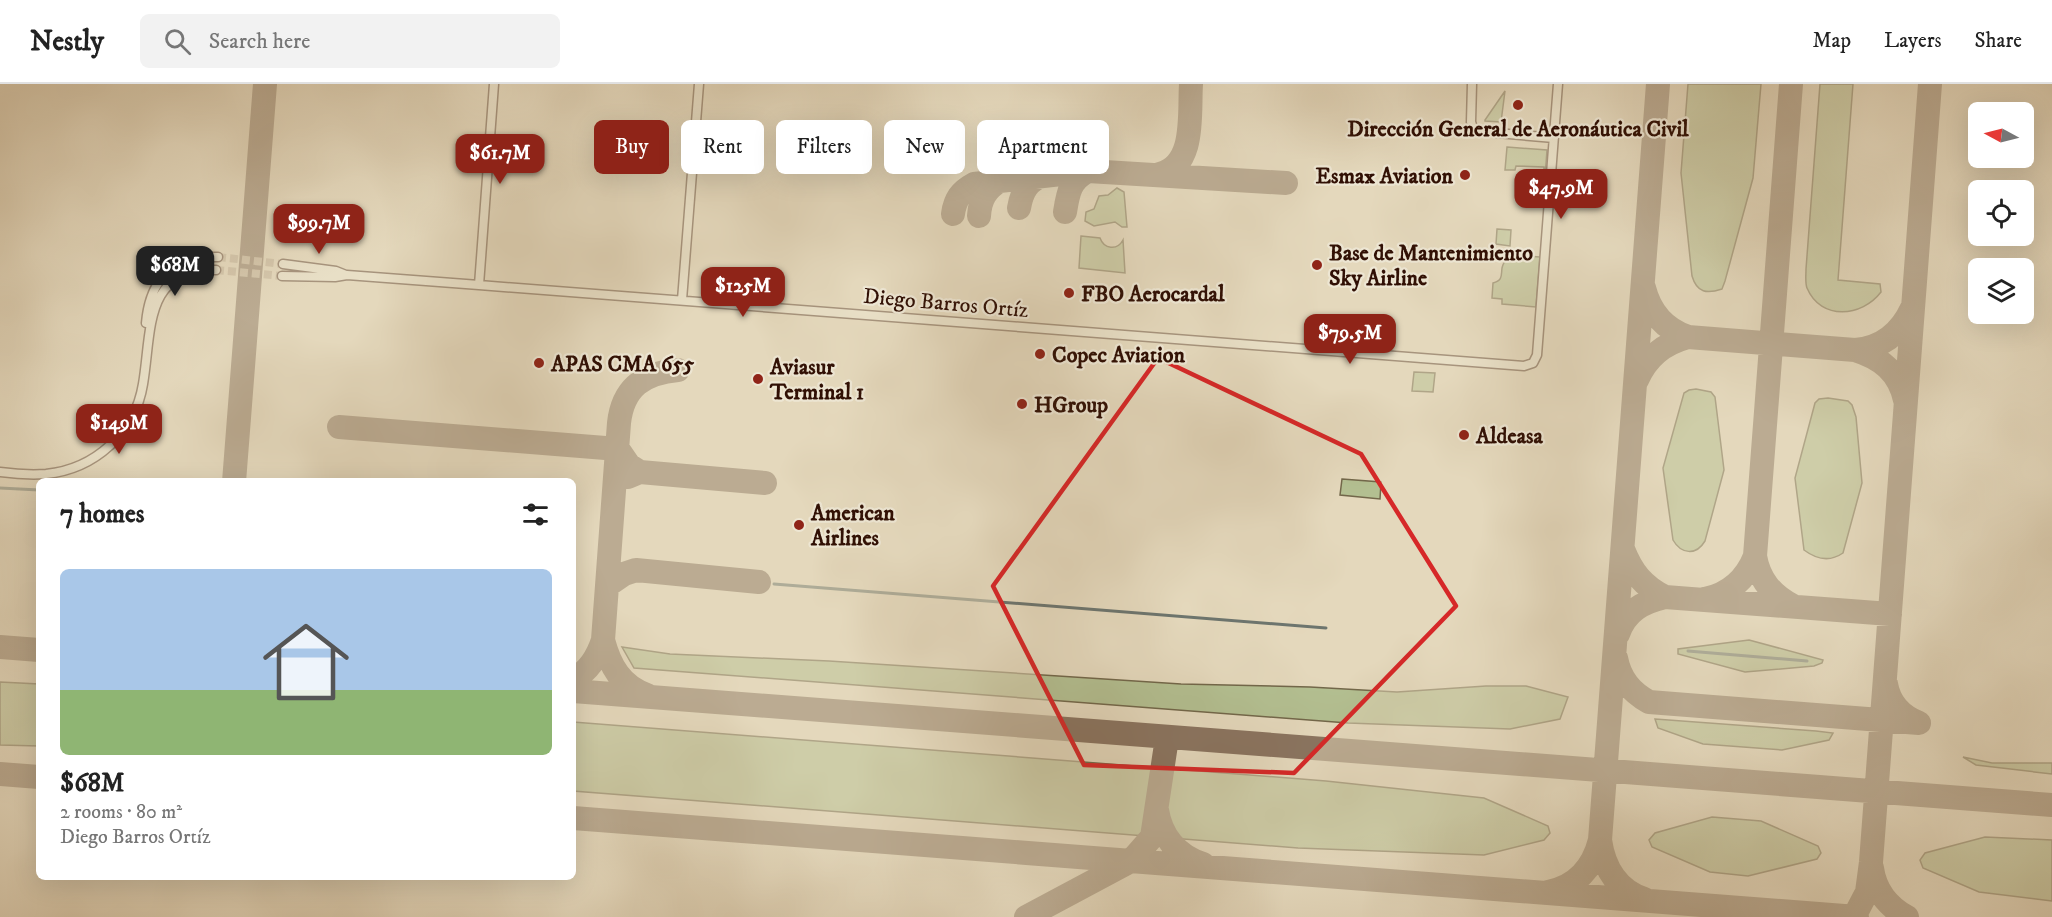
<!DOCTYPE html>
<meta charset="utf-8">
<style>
:root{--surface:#fff;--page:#f2f2f2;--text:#222;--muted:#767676;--line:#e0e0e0;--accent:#8f2418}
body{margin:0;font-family:"IM FELL DW Pica",serif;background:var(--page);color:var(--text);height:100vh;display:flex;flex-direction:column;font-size:22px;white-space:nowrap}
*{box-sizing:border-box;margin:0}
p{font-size:20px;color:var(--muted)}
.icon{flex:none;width:33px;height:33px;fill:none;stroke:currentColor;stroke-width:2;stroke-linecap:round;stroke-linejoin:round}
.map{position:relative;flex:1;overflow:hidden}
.panel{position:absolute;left:36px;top:394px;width:540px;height:402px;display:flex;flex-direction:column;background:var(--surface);border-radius:9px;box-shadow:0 6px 24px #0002}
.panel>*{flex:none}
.hud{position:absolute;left:594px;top:36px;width:570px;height:54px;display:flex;gap:12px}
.needle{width:39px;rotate:277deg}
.buttons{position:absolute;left:1968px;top:18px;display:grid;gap:12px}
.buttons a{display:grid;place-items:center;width:66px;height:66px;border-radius:9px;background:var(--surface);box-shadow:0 6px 24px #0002;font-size:30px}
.price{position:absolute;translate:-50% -51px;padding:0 14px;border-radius:12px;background:var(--accent);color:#fff;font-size:20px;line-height:39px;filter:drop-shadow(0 2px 3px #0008)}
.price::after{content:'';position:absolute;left:50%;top:36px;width:18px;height:14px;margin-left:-9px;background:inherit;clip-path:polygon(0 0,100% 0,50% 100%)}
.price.on{background:#222;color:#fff}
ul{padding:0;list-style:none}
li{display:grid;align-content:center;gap:12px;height:318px;padding:0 24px}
li span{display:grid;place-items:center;height:186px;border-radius:9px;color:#555}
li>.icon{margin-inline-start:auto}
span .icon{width:108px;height:108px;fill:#fffc;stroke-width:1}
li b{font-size:26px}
h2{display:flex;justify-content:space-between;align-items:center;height:72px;padding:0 24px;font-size:26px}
.pill{padding:0 21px;border-radius:9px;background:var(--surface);box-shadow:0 6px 24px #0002;font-size:21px;line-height:54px}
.pill.on{background:var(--accent);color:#fff}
header{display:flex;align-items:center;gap:36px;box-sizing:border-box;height:84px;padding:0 30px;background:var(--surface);border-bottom:2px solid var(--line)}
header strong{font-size:28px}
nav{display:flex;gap:33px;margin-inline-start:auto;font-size:21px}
.search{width:420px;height:54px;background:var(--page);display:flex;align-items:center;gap:15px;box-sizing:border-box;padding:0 21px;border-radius:9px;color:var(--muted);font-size:22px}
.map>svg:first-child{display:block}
.green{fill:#b3bf91;stroke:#72674a;stroke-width:1.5}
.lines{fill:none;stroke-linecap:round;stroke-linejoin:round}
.stream{stroke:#6d756e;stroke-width:3}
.taxiway{stroke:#8a7460;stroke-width:24}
.street-tunnel{stroke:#c0b097;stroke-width:8;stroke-dasharray:8 4;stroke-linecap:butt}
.street-casing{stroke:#5d4132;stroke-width:11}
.street{stroke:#ede6d3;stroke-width:8}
.marked{fill:none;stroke:#d62828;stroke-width:4.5;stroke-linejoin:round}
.poi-dot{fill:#8f2418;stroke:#ede6d3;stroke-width:2}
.labels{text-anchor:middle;stroke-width:4.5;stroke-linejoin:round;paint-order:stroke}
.poi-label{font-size:22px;font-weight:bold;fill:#300f04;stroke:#ede6d3;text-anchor:start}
.street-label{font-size:22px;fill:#300f04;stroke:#ede6d3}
</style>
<header>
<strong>Nestly</strong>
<div class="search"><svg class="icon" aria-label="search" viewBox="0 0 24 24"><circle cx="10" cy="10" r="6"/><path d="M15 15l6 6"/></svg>Search here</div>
<nav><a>Map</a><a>Layers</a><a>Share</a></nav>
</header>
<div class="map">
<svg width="2052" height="833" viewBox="0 0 2052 833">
<rect width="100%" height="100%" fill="#e4d8bc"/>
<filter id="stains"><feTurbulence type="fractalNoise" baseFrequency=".00333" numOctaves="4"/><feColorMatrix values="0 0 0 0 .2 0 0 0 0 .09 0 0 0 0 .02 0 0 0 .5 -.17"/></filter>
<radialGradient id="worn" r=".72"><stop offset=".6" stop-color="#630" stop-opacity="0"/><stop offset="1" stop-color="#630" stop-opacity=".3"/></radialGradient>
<path class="green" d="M 1688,0 L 1761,0 L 1753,94 L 1725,197 L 1722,205 C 1707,210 1697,209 1692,192 L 1681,89 Z
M 1820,0 L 1853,0 L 1838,196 L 1880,200 L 1881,208 C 1862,233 1821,237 1807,204 C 1805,199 1806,191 1806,185 Z
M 1505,7 L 1501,38 L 1485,37 L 1485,36 Z
M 1507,63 L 1547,66 L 1545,93 L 1544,94 L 1544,83 L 1516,82 L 1515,86 L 1505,86 Z
M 1117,104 L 1124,108 L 1127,143 L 1122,143 L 1115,138 L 1094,142 L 1085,137 L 1086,128 L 1094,125 L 1099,112 L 1108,111 Z
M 1497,145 L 1511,146 L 1510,162 L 1496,160 Z
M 1081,152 L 1100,154 C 1104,165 1117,167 1123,156 L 1125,189 L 1079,184 Z
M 1509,171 L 1540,173 L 1536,223 L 1502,220 L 1502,215 L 1492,214 L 1493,199 C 1503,196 1501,192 1502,184 C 1503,179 1506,175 1509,171 Z
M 1414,288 L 1435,289 L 1433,308 L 1412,307 Z
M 1696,305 L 1711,308 L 1715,313 L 1724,386 L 1705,457 C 1696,472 1681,470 1673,456 L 1663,384 L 1684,309 L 1689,306 Z
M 1828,314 L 1848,317 L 1852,321 L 1856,333 L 1862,399 L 1843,469 C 1830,478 1816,475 1804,466 L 1795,394 L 1815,319 L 1819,315 Z
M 1342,395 L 1381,398 L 1380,415 L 1340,411 Z
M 1749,556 L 1823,576 L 1822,579 L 1814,582 L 1745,588 L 1678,570 L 1678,565 Z
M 622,563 L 670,570 L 829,577 L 1181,600 L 1310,603 L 1397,608 L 1486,602 L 1526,602 L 1568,613 L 1560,635 L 1510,645 L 1348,639 L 634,584 Z
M 0,598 L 39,600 L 39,662 L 0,661 Z
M 1655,635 L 1816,647 L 1833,649 L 1829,656 L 1782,666 L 1703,660 L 1658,644 Z
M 573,638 L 1326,697 L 1484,714 L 1548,742 L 1550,749 L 1544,756 L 1484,771 L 1298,764 L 573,707 Z
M 1963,673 L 1992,679 L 2052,679 L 2052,690 L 1976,681 Z
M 1712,733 L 1761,737 L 1818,762 L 1821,769 L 1817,775 L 1748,792 L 1710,788 L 1652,763 L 1649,756 L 1655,749 Z
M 1985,753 L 2052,756 L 2052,817 L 1979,808 L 1923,784 L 1920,776 L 1925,769 Z"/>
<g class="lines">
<path class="stream" d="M 0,404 L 39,406
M 774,500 L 1326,544
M 1688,567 L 1807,577"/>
<path class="taxiway" d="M 1160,90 C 1196,81 1189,30 1191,0
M 1019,124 C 1022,107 1028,96 1045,91
M 1065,128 C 1068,109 1070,96 1088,87
M 953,130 C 955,115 961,107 974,100 L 1088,87 L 1286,99
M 979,132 C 980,115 986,105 1001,96
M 1644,204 C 1650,228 1664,245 1688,253
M 1855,266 C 1883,264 1901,248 1912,224
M 1637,296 C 1647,273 1663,260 1688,253 L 1855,266 C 1881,274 1899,288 1905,316
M 339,343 L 618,365 L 629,381 L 640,388
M 628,393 L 640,388 L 765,399
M 234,398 L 265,0
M 1623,465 C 1632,488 1643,502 1665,513
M 1755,472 C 1759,496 1772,511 1793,522
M 608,501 L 624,490 L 636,486 L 759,498
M 1705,515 C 1729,510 1746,495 1755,472 L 1791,0
M 1618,550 C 1626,527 1643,518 1665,513 L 1890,530
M 0,563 L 39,566
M 1616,574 C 1620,595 1631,608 1649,618 L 1919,639 C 1901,632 1889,618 1886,600
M 573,596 C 589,586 597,574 603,556
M 573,607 L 2052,721
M 647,611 C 621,602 610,582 603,556 L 619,339 C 623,303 644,289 678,286
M 0,690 L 39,693
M 1157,726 C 1161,752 1177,772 1203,780
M 573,734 L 1857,833
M 1600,756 C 1604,784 1617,806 1644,815
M 1872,784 C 1875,806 1887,822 1907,833
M 1548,808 C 1576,803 1593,784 1600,756 L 1658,0
M 1026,833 L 1131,777 L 1152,753 L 1167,654
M 1854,833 L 1867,808 L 1871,778 L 1930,0"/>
<path class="street-tunnel" d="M 218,173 L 283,180
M 216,186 L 282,192"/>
<defs>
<path id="street" d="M 1472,0 L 1471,38 L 1474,47 L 1554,54
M 283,180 L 336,187 L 346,191
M 282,192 L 335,193 L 347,191 L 479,201 L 1524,282 L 1533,279 L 1537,271 L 1558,0
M 479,201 L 494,0
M 682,216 L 699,0
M 146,239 C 150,195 172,172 218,173
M 0,388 C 15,390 31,391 46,390 C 95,385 135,349 143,300 C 152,248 143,184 216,186"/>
</defs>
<use href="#street" class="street-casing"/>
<use href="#street" class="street"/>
</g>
<path d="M0 0H2052V833H0ZM 1158,274 L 1361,370 L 1456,522 L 1294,689 L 1084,681 L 993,502 Z" fill="#e4d8bc" fill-opacity=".55" fill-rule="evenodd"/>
<path class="marked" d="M 1158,274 L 1361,370 L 1456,522 L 1294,689 L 1084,681 L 993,502 Z"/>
<g class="poi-dot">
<circle cx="1518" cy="21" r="6"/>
<circle cx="1465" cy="91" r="6"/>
<circle cx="1317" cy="181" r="6"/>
<circle cx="1069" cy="209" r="6"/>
<circle cx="1040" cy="270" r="6"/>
<circle cx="539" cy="279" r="6"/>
<circle cx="758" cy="295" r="6"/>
<circle cx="1022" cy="320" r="6"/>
<circle cx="1464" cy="351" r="6"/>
<circle cx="799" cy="441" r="6"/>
</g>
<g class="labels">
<g class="poi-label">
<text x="1518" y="52" text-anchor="middle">Dirección General de Aeronáutica Civil</text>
<text x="1453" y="99" text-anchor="end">Esmax Aviation</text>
<text x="1329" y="176">Base de Mantenimiento<tspan x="1329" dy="25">Sky Airline</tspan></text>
<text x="1081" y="217">FBO Aerocardal</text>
<text x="1052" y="278">Copec Aviation</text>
<text x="551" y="287">APAS CMA 655</text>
<text x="770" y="290">Aviasur<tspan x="770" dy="25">Terminal 1</tspan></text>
<text x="1034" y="328">HGroup</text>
<text x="1476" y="359">Aldeasa</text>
<text x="811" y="436">American<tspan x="811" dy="25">Airlines</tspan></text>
</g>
<g class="street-label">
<text transform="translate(946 218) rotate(5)" y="8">Diego Barros Ortíz</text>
</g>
</g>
<rect width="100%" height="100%" filter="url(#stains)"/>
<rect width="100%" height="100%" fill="url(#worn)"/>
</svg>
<div class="buttons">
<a><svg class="needle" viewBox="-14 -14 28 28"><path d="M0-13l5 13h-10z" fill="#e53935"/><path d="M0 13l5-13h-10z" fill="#767676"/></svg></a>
<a><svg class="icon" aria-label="locate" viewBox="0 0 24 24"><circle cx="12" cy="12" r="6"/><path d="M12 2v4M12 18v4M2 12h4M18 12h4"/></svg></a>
<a><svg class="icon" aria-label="layers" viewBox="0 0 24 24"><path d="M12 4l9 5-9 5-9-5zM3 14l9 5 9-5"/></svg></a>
</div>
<b class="price" style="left:500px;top:101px">$61.7M</b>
<b class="price" style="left:1561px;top:136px">$47.9M</b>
<b class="price" style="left:319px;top:171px">$99.7M</b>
<b class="price on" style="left:175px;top:213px">$68M</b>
<b class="price" style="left:743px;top:234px">$125M</b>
<b class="price" style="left:1350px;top:281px">$79.5M</b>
<b class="price" style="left:119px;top:371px">$149M</b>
<div class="hud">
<a class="pill on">Buy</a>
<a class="pill">Rent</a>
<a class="pill">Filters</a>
<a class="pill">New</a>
<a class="pill">Apartment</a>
</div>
<section class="panel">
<h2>7 homes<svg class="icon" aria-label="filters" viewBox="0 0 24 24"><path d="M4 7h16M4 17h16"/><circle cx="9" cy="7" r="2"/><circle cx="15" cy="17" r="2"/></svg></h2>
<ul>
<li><span style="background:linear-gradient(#a9c7e8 65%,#8fb573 0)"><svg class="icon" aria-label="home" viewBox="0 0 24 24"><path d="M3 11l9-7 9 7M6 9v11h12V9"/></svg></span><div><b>$68M</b><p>2 rooms · 80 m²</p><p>Diego Barros Ortíz</p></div></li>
</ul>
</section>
</div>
